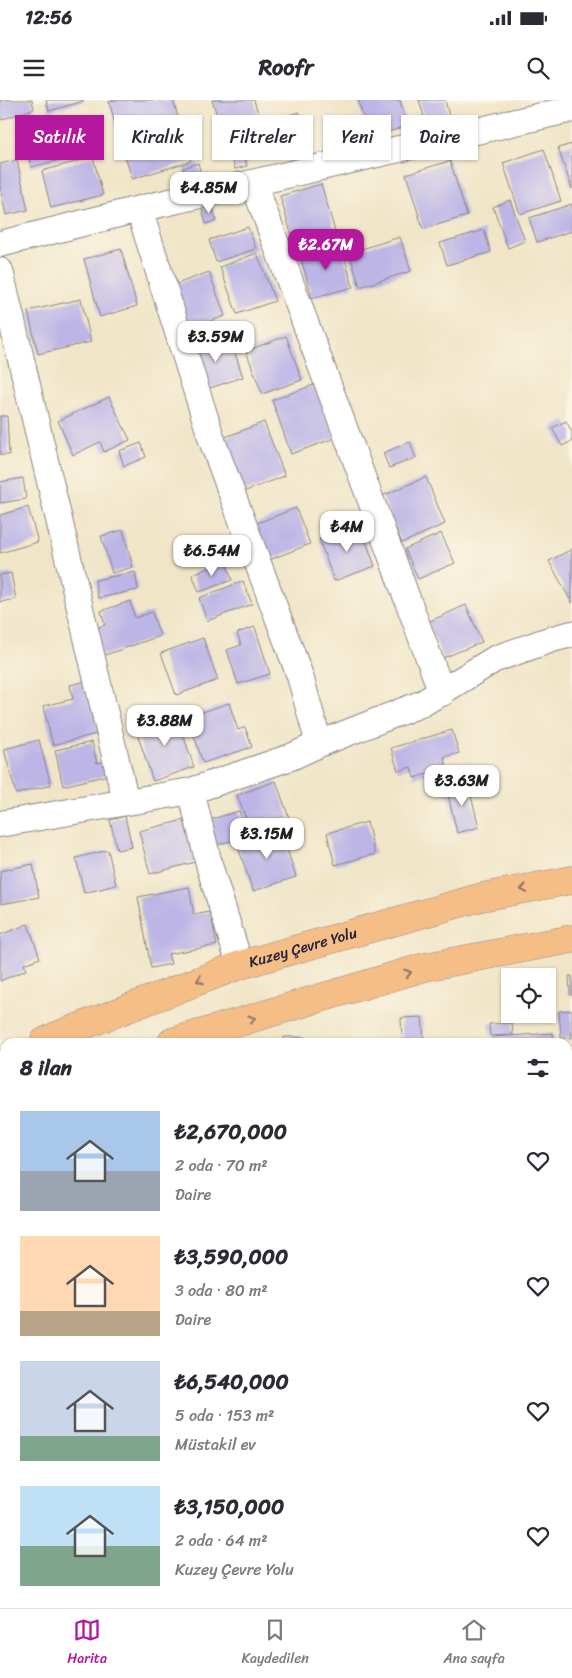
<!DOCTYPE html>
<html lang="tr">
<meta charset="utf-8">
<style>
:root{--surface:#fff;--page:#f7f7f7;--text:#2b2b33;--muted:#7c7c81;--line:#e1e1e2;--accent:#b5179e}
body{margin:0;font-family:Sriracha,sans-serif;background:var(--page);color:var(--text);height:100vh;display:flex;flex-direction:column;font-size:19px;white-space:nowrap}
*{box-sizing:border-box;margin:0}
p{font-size:16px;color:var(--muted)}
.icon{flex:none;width:28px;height:28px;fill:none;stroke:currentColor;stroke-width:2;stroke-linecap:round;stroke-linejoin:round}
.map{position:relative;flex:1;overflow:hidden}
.sheet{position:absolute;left:0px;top:938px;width:572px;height:571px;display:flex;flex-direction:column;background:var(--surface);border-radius:15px 15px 0 0;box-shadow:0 1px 4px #0004}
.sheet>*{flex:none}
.banner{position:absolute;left:15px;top:15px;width:542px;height:45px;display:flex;gap:10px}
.controls{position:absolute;left:501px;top:868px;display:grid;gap:10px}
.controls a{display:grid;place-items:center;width:55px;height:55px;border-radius:0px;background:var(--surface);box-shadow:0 1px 4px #0004;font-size:25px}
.price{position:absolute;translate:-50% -42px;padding:0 11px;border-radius:10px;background:#fff;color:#222;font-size:16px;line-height:32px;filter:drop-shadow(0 1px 2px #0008)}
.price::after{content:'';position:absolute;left:50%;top:30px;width:15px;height:11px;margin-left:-8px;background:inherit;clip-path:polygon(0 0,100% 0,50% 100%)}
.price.current{background:var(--accent);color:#fff}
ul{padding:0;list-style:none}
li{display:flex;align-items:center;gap:15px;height:125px;padding:0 20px}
li span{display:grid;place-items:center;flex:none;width:140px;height:100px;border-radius:0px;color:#555}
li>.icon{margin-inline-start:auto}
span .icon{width:60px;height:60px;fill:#fffc;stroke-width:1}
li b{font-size:21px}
h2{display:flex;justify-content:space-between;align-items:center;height:60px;padding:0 20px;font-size:21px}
.pill{padding:0 18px;border-radius:0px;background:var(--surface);box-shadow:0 1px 4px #0004;font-size:18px;line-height:45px}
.pill.current{background:var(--accent);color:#fff}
.status{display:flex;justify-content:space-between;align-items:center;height:35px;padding:0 25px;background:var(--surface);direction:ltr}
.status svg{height:14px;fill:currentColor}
header{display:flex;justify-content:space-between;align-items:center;height:65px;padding:0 20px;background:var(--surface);font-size:22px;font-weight:700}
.menu{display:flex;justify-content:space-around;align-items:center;height:70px;border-top:1px solid var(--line);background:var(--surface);font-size:14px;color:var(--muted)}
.menu a{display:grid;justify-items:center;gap:2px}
.menu .current{color:var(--accent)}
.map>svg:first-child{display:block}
.building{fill:#bcb5e6}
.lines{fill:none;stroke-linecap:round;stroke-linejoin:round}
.street-casing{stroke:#898481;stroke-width:28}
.secondary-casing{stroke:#898481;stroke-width:29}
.highway-casing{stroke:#898481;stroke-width:29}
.street{stroke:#fff;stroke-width:26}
.secondary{stroke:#fbe5cf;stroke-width:28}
.highway{stroke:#f6be87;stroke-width:28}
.oneway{stroke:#8c7061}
.labels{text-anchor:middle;stroke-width:5;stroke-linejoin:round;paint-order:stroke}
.street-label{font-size:15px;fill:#22223b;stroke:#fcf5e5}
</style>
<div class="status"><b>12:56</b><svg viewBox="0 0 49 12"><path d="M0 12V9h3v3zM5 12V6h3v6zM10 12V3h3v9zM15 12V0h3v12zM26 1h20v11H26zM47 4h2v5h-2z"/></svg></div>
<header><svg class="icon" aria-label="menu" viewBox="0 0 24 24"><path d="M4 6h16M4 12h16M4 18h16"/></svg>Roofr<svg class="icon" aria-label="search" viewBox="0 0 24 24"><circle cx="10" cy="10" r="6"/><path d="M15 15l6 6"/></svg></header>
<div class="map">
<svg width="572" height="1508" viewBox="0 0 572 1508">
<rect width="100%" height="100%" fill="#fcf5e5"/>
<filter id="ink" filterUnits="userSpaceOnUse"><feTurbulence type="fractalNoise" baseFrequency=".02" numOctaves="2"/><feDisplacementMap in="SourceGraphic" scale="10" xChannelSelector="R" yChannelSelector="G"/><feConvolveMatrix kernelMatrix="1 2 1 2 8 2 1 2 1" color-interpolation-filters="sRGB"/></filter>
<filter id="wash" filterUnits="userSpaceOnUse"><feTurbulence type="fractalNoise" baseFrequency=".0096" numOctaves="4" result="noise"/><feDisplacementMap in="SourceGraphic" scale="20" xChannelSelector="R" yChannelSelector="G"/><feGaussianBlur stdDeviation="1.12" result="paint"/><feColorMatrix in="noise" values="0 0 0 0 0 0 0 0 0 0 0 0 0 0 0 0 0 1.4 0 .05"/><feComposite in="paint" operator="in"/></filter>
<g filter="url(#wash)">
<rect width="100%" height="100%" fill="#f0e5c7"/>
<g id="blocks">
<path class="building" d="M 0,0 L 32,0 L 34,9 L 0,20 Z
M 46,0 L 84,0 L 84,1 L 49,11 Z
M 114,0 L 173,0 L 191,61 L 132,79 L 109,2 Z
M 212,0 L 254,0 L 258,13 L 220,25 Z
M 358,0 L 400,0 L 407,26 L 369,38 Z
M 419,0 L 445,0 L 450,20 L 427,27 Z
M 299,12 L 309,47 L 289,53 L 279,18 Z
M 76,19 L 84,54 L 31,67 L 23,32 Z
M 572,44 L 572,89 L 558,48 Z
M 241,45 L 247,66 L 235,69 L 229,48 Z
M 544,49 L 561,101 L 520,114 L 503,63 Z
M 93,57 L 103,95 L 51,108 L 42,71 Z
M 17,60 L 28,110 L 6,115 L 0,87 L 0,64 Z
M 450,61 L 467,116 L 423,129 L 406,74 Z
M 198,63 L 202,78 L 187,82 L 183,68 Z
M 321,84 L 335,131 L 294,143 L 280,96 Z
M 510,100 L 525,141 L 508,148 L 493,107 Z
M 572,104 L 572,131 L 537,142 L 529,118 Z
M 212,105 L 216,121 L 206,124 L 202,108 Z
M 248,127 L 256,149 L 216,162 L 209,140 Z
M 484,130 L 491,152 L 447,165 L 440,143 Z
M 400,137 L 411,171 L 360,187 L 349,153 Z
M 341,144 L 353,187 L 312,198 L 300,155 Z
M 121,149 L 137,206 L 100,217 L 84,159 Z
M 257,153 L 275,201 L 237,214 L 220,167 Z
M 209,172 L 225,216 L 189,229 L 174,185 Z
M 81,199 L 91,242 L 38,254 L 28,211 Z
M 229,236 L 243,277 L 204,290 L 190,249 Z
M 286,236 L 302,280 L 262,294 L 246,251 Z
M 316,284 L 335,338 L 291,354 L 272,300 Z
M 109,297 L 130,340 L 104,352 L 100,342 L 73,355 L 58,321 Z
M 0,316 L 7,316 L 9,355 L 0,355 Z
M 566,321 L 572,332 L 572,341 L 562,346 L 552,328 Z
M 264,322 L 285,376 L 243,392 L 223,338 Z
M 410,342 L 416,358 L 389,368 L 383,353 Z
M 141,343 L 146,357 L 124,366 L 119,351 Z
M 426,377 L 445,424 L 402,443 L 382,396 Z
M 23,378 L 26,399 L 0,403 L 0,382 Z
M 28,407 L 38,442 L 0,453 L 0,415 Z
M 296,408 L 310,444 L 269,460 L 255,424 Z
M 360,425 L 375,466 L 334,481 L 319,439 Z
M 123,430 L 133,467 L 112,473 L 101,436 Z
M 441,433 L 455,463 L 418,479 L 405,449 Z
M 572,449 L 572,503 L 549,461 Z
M 226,462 L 232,480 L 199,492 L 192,474 Z
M 135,472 L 138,490 L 98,498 L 95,480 Z
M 11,473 L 16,499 L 0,502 L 0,475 Z
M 243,481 L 252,504 L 207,521 L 199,498 Z
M 130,501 L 135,518 L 152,512 L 160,536 L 102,556 L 93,529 L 105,525 L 101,511 Z
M 466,505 L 482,542 L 443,558 L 428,522 Z
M 255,527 L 270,574 L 238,584 L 227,550 L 241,545 L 237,533 Z
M 203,538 L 218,580 L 176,595 L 161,553 Z
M 87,581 L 100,633 L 53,645 L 43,606 L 73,599 L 70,585 Z
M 229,603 L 238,630 L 245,627 L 252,647 L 203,663 L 188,617 Z
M 176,613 L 194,667 L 153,681 L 135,627 Z
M 452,630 L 459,653 L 444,657 L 447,668 L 414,678 L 411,667 L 398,671 L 391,648 Z
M 39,640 L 51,685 L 16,694 L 4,649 Z
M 92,642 L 97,663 L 105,661 L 108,675 L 63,686 L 55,650 Z
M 467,680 L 479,727 L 457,733 L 446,686 Z
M 276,681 L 290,721 L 252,735 L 237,695 Z
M 239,711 L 247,736 L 214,746 L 206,721 Z
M 125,716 L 132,747 L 117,750 L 110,720 Z
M 184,720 L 195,762 L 150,774 L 139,731 Z
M 367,722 L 375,754 L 335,765 L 327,733 Z
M 281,730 L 296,777 L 253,791 L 237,744 Z
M 108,750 L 116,785 L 84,793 L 76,758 Z
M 33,764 L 39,797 L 1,804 L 0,771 Z
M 189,787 L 194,815 L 210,812 L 217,845 L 168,854 L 171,864 L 151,868 L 138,797 Z
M 28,824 L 40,858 L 24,864 L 26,870 L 0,881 L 0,835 Z
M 569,876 L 572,876 L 572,895 L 570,895 Z
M 572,910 L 572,938 L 561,938 L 559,911 Z
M 422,917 L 424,942 L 402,942 L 401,918 Z
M 512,923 L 513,935 L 490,936 L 489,924 Z
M 553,933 L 554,942 L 493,942 L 493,937 Z
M 284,937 L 304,937 L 304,942 L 284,942 Z
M 568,967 L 572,967 L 572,998 L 568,998 Z
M 572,1083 L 572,1129 L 568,1129 L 568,1084 Z
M 568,1140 L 572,1140 L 572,1176 L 568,1176 Z
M 568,1222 L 572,1222 L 572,1255 L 568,1255 Z
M 568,1262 L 572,1262 L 572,1314 L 568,1314 Z
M 0,1305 L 5,1306 L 5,1341 L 0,1340 Z
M 5,1371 L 5,1428 L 1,1428 L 0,1372 Z
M 88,1504 L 130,1504 L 116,1508 L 89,1508 Z
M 183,1504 L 211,1504 L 212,1508 L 173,1508 L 173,1507 Z
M 241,1504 L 270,1504 L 271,1508 L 229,1508 Z
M 438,1504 L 490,1504 L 490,1508 L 437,1508 Z
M 499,1504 L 547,1504 L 547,1508 L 499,1508 Z"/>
</g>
</g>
<g filter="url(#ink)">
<use href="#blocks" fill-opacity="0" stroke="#898481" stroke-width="1"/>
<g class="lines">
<defs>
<path id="street" d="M 254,84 L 442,593
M 139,109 L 213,343 L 300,576 L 319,644
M 0,144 L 139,109 L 572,9
M 0,171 L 126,702
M 191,691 L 210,768 L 240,865
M 0,724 L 191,691 L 291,657 L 319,644 L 423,603 L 495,559 L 552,539 L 572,534
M 568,1064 L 572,1064
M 0,1076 L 5,1074
M 568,1189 L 572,1189
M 0,1199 L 5,1196
M 568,1319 L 572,1319
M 154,1504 L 156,1508
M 288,1504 L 290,1508"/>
<path id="secondary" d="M 0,1248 L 5,1251
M 0,1478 L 5,1495
M 386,1504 L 393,1508"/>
<g id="highway">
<path id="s1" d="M 44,942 L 56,936 L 240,865 L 482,797 L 572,780"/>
<path d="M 172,942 L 425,867 L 572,839"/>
<path d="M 0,966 L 5,963"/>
<path d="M 0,1019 L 5,1017"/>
</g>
</defs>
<use href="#street" class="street-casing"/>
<use href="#secondary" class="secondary-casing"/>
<use href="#highway" class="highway-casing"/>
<use href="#street" class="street"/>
<use href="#secondary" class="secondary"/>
<use href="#highway" class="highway"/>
</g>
<defs><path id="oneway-chevron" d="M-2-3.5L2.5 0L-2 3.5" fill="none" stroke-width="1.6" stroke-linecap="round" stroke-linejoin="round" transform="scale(1.25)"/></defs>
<g class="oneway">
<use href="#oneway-chevron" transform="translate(524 789) rotate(170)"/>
<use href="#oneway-chevron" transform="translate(408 873) rotate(-17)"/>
<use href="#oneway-chevron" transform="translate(200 880) rotate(159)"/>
<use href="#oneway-chevron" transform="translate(252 919) rotate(-17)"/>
</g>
</g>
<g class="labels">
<g class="street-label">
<text dy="5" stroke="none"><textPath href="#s1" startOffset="276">Kuzey Çevre Yolu</textPath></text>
</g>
</g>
</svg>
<div class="controls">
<a><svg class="icon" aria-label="locate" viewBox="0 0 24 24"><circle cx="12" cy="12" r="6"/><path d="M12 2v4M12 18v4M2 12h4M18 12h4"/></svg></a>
</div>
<b class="price" style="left:209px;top:114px">₺4.85M</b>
<b class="price current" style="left:326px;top:171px">₺2.67M</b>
<b class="price" style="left:216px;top:263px">₺3.59M</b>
<b class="price" style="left:347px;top:453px">₺4M</b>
<b class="price" style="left:212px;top:477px">₺6.54M</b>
<b class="price" style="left:165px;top:647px">₺3.88M</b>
<b class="price" style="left:462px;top:707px">₺3.63M</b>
<b class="price" style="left:267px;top:760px">₺3.15M</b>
<div class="banner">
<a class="pill current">Satılık</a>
<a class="pill">Kiralık</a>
<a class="pill">Filtreler</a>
<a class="pill">Yeni</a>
<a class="pill">Daire</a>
</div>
<section class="sheet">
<h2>8 ilan<svg class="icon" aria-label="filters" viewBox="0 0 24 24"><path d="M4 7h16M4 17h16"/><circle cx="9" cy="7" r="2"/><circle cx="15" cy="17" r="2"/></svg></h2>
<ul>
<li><span style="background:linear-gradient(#a9c7e8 60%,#9aa5b1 0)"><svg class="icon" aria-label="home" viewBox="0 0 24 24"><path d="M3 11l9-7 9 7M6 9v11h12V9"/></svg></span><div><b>₺2,670,000</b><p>2 oda · 70 m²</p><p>Daire</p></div><svg class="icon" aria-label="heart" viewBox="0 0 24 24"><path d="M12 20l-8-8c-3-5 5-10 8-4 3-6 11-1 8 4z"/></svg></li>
<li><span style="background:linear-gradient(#ffd9b3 75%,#b9a48a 0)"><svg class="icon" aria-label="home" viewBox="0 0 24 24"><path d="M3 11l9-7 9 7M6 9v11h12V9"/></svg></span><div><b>₺3,590,000</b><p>3 oda · 80 m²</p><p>Daire</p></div><svg class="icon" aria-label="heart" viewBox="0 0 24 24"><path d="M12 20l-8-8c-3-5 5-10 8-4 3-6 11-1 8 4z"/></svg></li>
<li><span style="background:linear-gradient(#c9d6e8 75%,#7fa58c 0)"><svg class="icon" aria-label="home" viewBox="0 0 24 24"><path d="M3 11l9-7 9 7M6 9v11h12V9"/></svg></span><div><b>₺6,540,000</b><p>5 oda · 153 m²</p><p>Müstakil ev</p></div><svg class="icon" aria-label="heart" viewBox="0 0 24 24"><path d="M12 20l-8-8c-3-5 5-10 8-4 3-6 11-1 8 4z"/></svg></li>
<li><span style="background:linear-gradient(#bfe0f5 60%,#7fa58c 0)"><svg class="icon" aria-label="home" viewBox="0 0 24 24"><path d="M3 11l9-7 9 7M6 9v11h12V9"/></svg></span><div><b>₺3,150,000</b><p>2 oda · 64 m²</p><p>Kuzey Çevre Yolu</p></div><svg class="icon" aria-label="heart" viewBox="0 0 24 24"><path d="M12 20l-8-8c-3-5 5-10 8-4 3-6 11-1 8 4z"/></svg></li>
</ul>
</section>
</div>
<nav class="menu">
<a class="current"><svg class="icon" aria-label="map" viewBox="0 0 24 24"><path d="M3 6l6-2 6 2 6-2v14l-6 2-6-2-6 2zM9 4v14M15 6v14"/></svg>Harita</a>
<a><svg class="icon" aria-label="saved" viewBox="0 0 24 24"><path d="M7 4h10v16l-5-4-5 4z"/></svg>Kaydedilen</a>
<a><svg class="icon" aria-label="home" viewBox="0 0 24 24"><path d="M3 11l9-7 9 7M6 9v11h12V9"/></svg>Ana sayfa</a>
</nav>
